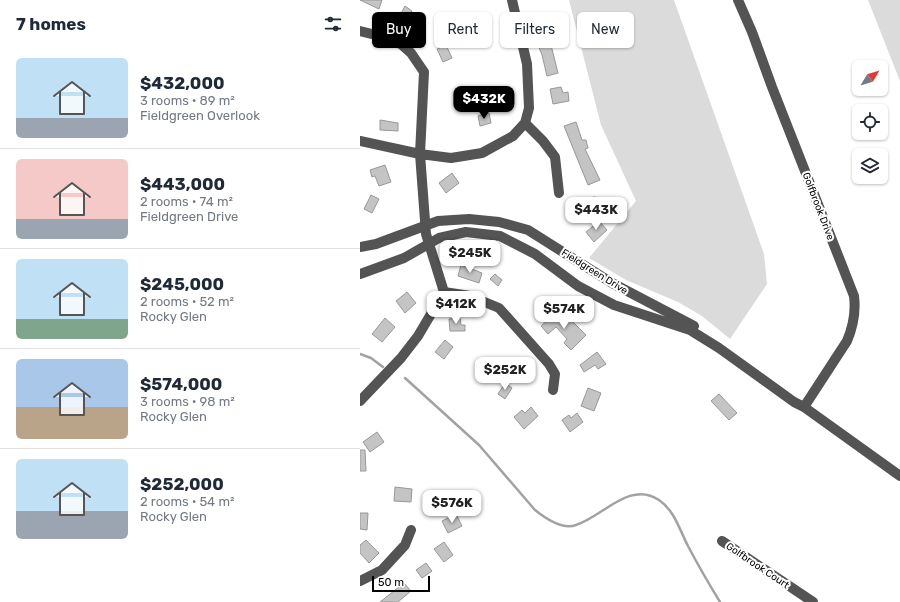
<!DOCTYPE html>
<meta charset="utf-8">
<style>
:root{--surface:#fff;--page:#f2f2f3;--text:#1f2937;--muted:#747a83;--line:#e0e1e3;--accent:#000}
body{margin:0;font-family:Rubik,sans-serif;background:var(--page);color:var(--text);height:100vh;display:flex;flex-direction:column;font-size:15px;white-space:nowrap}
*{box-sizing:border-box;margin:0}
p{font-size:13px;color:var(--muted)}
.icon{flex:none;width:22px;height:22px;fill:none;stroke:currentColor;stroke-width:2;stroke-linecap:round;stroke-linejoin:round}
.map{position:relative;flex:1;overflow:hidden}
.panel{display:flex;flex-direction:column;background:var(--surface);width:360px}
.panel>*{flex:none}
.guide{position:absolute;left:12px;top:12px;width:380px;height:36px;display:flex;gap:8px}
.needle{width:26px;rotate:52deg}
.buttons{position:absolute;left:492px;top:60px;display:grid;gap:8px}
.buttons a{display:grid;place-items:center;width:36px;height:36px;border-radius:6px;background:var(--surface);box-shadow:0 1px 3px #0004;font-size:20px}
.scale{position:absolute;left:12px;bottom:10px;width:58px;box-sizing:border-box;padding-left:4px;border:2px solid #000;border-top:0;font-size:11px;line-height:14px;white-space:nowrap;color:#000;-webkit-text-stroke:3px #fff;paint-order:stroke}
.price{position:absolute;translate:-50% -34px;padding:0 9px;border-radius:8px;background:#fff;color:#222;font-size:13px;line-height:26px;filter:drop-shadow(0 1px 2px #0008)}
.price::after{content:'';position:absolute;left:50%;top:24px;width:12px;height:9px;margin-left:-6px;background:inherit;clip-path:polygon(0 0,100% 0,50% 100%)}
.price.selected{background:var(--accent);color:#fff}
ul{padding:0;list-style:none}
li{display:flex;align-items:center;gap:12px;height:100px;padding:0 16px}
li+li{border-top:1px solid var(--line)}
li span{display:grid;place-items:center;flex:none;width:112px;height:80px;border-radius:6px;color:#555}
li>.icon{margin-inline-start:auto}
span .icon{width:48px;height:48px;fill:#fffc;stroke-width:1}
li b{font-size:17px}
h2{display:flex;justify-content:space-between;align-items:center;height:48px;padding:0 16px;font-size:17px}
.pill{padding:0 14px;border-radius:6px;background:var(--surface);box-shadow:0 1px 3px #0004;font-size:14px;line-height:36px}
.pill.selected{background:var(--accent);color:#fff}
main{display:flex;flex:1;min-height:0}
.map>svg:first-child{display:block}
.green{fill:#dbdbdb}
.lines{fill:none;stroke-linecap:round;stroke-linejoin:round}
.stream{stroke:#a2a2a2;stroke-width:2.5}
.building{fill:#c4c4c4;stroke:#989898}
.minor{stroke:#545454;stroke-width:10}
.labels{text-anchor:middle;stroke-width:4;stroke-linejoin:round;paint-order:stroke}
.street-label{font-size:10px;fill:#000;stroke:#fff}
</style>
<main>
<section class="panel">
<h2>7 homes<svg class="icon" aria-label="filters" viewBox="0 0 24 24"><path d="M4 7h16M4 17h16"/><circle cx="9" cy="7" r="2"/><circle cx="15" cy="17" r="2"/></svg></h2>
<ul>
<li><span style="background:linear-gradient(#bfe0f5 75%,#9aa5b1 0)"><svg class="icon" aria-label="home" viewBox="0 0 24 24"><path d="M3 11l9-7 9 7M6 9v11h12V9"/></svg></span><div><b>$432,000</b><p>3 rooms · 89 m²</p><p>Fieldgreen Overlook</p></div></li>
<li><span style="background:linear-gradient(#f6c9c9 75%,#9aa5b1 0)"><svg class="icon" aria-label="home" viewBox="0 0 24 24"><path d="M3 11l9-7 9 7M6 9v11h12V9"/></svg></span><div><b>$443,000</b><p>2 rooms · 74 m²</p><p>Fieldgreen Drive</p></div></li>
<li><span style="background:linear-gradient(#bfe0f5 75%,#7fa58c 0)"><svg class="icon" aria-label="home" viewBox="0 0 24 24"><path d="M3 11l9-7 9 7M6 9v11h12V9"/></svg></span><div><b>$245,000</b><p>2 rooms · 52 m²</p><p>Rocky Glen</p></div></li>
<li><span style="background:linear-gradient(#a9c7e8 60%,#b9a48a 0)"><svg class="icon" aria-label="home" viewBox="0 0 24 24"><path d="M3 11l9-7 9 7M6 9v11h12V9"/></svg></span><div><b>$574,000</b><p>3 rooms · 98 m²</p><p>Rocky Glen</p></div></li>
<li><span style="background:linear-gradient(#bfe0f5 65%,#9aa5b1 0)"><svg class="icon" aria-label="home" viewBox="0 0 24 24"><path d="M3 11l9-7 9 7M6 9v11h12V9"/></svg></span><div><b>$252,000</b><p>2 rooms · 54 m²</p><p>Rocky Glen</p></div></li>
</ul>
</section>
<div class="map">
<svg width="540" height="602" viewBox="0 0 540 602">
<rect width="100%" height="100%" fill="#fff"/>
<path class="green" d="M 209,0 L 314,0 L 404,254 L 407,284 L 370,339 L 342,316 L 318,302 L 266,280 L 229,258 L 276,201 L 241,125 Z
M 508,0 L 540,0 L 540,81 Z"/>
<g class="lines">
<path class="stream" d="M 0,354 L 11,358 L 23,367
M 45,378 L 119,445 L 175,510 C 185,518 203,530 216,525 C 242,517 270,480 299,500 C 315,511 320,531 328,546 C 338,565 349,584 360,602"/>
</g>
<path class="building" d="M 0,0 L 22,0 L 19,9 Z
M 45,6 L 52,11 L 45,21 L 39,17 Z
M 183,25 L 191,45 L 198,73 L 187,76 L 182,55 L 172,29 Z
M 86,45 L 92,58 L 83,62 L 77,49 Z
M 201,87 L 203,93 L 208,92 L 209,101 L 193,104 L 190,89 Z
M 129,113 L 131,123 L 120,126 L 118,116 Z
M 20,120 L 38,123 L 38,131 L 20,130 Z
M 216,122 L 222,140 L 226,140 L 228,148 L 225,149 L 240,180 L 228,185 L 204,126 Z
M 25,165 L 31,182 L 19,186 L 15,176 L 12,177 L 10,170 Z
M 92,173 L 99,183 L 86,193 L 79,183 Z
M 11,195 L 19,199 L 12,213 L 4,209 Z
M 233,197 L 243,198 L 243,210 L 231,209 Z
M 239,221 L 247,230 L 234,242 L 226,232 Z
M 101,265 L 122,273 L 119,283 L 98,276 Z
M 135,274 L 142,280 L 138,286 L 130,279 Z
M 47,292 L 56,303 L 45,313 L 36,301 Z
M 193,310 L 206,324 L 211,320 L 226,335 L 211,350 L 204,343 L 207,339 L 196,327 L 188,334 L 181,326 L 190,318 L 187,315 Z
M 25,318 L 35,327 L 22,342 L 12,334 Z
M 100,318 L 101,325 L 105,325 L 105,331 L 90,331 L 89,319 Z
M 85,340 L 93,347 L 84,359 L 75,352 Z
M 237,352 L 246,364 L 238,369 L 235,365 L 224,372 L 220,365 Z
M 145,383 L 152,388 L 145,399 L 138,394 Z
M 228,388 L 241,393 L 234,411 L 221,406 Z
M 359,394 L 377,413 L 369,420 L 351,401 Z
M 171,407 L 178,416 L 164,429 L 154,417 L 162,410 L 165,413 Z
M 217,413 L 223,422 L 210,432 L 202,420 L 209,415 L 211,418 Z
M 17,432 L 24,442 L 10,452 L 3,442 Z
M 0,450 L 5,450 L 6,471 L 0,471 Z
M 35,487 L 52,489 L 51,502 L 34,501 Z
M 0,513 L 8,513 L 7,530 L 0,529 Z
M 96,514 L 102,526 L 88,533 L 82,521 Z
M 6,540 L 19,553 L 9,563 L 0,553 L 0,545 Z
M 84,542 L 93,555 L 84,562 L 74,549 Z
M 66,563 L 72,571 L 62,578 L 56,570 Z
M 44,583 L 51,591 L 38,602 L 20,602 Z"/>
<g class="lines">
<path class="minor" d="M 378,0 L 392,32 L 412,87 L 494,296 C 496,312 493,327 487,341 L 444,407
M 0,31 L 32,39 L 42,45 L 51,53 L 64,72 L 60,154 L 66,234 L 84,292 L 58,336 L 41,358 L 0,401
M 165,123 L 183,141 L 195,157 L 199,193
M 0,141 L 60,154 L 91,158 L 122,153 L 153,136 L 165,123 L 169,108 L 167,64 L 152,0
M 0,247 L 16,244 L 78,221 L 109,219 L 139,222 L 168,230 L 252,283 L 334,326
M 0,274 L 44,258 L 79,238 L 106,232 L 140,236 L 175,254 L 218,286 L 254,305 L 330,330 L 359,348 L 434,402 L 444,407 L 540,476
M 84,292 L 110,296 L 139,308 L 189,364 L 195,374 L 193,390
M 362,541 L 453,602
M 0,581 L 22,570 L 45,545 L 51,530"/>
</g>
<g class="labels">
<g class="street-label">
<text transform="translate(459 206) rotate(69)" y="4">Golfbrook Drive</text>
<text transform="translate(235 271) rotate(32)" y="4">Fieldgreen Drive</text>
<text transform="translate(398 565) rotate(34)" y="4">Golfbrook Court</text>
</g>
</g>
</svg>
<div class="buttons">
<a><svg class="needle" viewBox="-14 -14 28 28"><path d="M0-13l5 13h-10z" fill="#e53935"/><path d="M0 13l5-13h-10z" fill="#747a83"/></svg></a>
<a><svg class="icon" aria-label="locate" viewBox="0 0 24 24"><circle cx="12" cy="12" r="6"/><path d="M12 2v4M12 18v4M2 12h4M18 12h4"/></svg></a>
<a><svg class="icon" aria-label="layers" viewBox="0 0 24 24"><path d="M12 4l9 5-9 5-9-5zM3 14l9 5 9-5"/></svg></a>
</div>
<div class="scale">50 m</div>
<b class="price selected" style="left:124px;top:120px">$432K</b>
<b class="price" style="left:236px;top:231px">$443K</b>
<b class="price" style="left:110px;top:274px">$245K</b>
<b class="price" style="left:96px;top:325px">$412K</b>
<b class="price" style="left:204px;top:330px">$574K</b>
<b class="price" style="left:145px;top:391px">$252K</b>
<b class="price" style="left:92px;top:524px">$576K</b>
<div class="guide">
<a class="pill selected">Buy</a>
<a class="pill">Rent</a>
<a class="pill">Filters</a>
<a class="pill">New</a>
</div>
</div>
</main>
